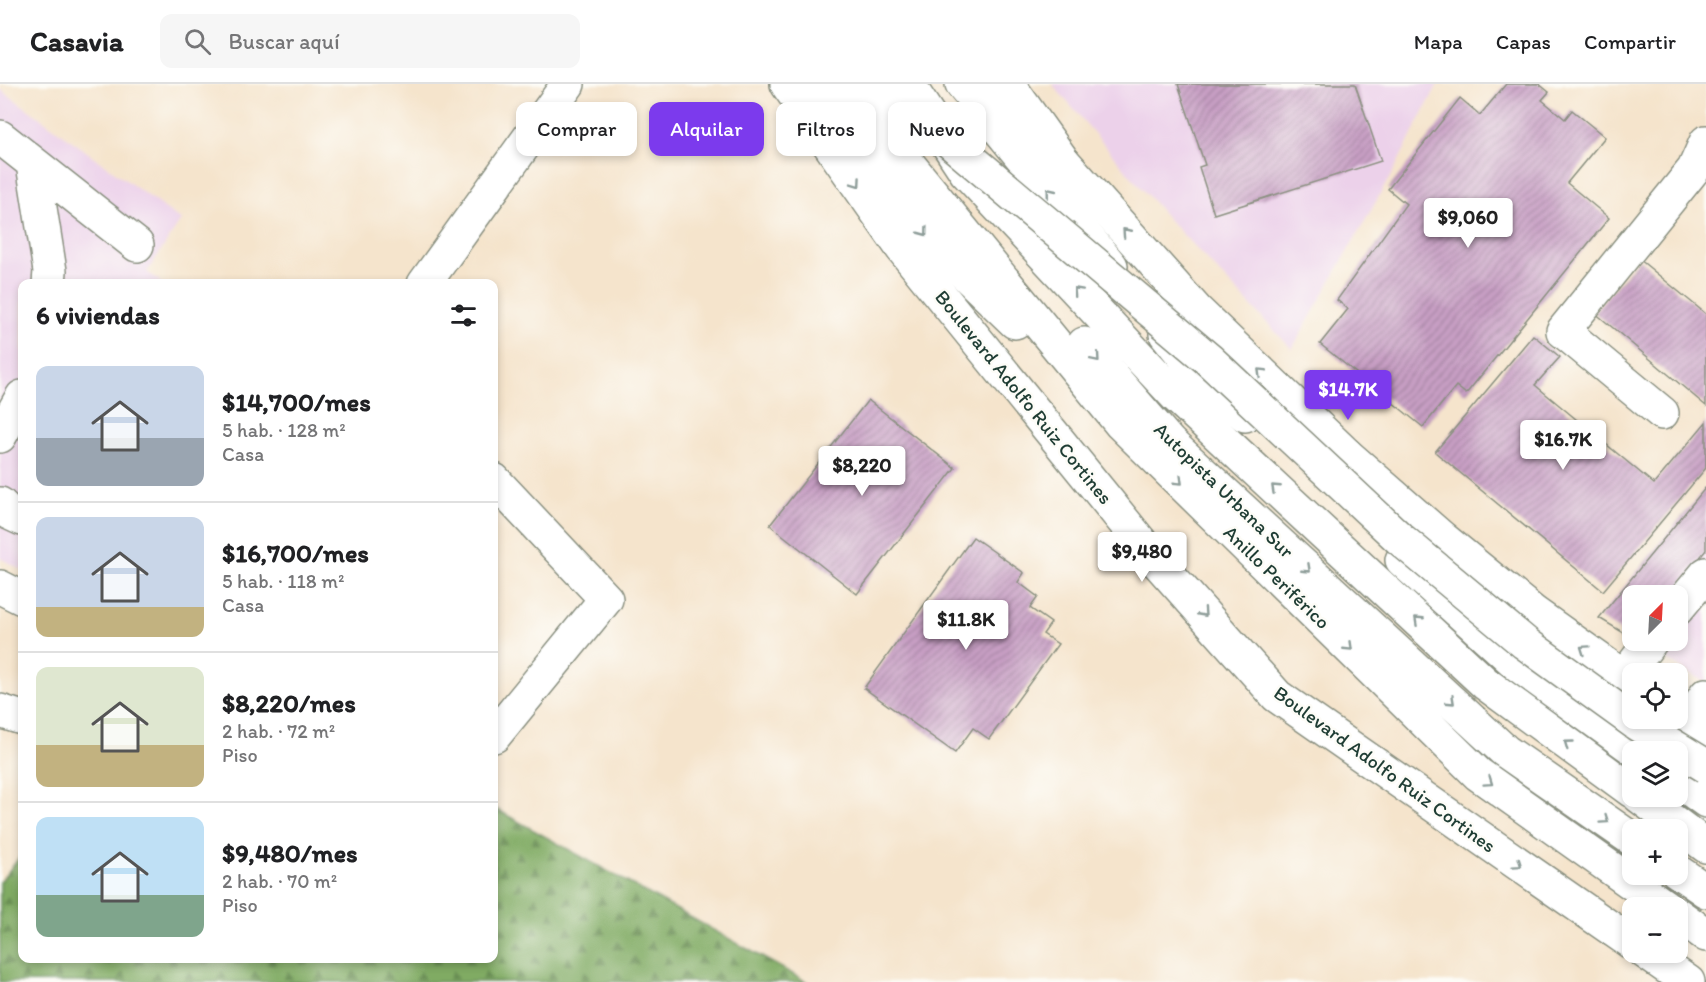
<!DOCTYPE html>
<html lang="es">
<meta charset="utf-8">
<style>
:root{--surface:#fff;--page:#f6f6f6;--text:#202124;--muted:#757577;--line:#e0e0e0;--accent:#7c3aed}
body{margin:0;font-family:Itim,sans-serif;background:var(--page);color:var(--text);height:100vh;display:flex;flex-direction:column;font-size:22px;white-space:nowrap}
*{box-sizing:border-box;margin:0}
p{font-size:20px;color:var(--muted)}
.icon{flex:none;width:33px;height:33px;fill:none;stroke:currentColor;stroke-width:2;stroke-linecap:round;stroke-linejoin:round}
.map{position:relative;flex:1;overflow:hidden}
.drawer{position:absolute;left:18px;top:195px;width:480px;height:684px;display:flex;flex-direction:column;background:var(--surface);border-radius:12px;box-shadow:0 3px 9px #0003}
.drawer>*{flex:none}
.hud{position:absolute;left:516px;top:18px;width:570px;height:54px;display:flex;gap:12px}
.needle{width:39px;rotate:24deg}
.buttons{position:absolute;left:1622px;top:501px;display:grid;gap:12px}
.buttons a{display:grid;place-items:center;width:66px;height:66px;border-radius:12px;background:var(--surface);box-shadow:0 3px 9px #0003;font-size:30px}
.price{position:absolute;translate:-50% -51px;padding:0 14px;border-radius:6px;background:#fff;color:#222;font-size:20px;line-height:39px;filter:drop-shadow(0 2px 3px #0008)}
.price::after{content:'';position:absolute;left:50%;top:36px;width:18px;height:14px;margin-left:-9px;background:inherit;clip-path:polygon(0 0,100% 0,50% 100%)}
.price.active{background:var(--accent);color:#fff}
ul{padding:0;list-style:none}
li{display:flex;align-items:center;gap:18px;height:150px;padding:0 18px}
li+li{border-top:2px solid var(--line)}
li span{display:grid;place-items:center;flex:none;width:168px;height:120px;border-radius:12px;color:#555}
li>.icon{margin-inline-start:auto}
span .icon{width:72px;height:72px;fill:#fffc;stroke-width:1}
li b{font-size:26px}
h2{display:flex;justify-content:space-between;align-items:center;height:72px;padding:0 18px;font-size:26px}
.tag{padding:0 21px;border-radius:12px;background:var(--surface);box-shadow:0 3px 9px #0003;font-size:21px;line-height:54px}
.tag.active{background:var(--accent);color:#fff}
header{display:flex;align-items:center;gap:36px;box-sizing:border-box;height:84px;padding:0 30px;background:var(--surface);border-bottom:2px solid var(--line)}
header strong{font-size:28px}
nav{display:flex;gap:33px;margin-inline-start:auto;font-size:21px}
.search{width:420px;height:54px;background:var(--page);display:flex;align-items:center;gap:15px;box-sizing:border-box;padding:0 21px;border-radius:12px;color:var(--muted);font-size:22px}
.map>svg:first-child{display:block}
.built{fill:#ecd1ea}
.forest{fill:url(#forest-firs);stroke:#50744c;stroke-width:1.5}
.building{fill:url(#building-hatch)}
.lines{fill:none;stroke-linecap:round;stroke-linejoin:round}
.minor-casing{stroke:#8a9080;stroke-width:36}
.major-casing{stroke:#8a9080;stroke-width:36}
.highway-casing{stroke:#8a9080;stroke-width:36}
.minor{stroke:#fff;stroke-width:33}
.major{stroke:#fff;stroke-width:33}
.highway{stroke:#fff;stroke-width:33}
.highway-bridge-casing{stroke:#8a9080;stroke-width:36;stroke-linecap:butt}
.highway-bridge{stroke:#fff;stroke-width:33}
.oneway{stroke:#8f9e9a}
.labels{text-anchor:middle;stroke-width:5;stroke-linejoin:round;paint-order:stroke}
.street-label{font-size:20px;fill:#1f3d34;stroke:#fdfcf7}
</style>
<header>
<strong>Casavia</strong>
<div class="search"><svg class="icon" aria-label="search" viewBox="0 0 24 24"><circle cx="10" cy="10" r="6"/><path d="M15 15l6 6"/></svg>Buscar aquí</div>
<nav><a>Mapa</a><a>Capas</a><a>Compartir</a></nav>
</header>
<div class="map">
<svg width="1706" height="898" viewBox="0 0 1706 898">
<defs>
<pattern id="forest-firs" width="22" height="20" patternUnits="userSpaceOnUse" patternTransform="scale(1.5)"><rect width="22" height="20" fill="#80ab63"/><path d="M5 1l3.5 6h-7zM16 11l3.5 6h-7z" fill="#688c52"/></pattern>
<pattern id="building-hatch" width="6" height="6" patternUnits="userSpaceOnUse" patternTransform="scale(1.5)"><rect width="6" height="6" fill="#c89fc4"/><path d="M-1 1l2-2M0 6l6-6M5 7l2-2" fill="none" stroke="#a283a0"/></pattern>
</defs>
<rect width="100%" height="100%" fill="#fdfcf7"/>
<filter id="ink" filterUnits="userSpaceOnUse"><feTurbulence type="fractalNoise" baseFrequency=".0167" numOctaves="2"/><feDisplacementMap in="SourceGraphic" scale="12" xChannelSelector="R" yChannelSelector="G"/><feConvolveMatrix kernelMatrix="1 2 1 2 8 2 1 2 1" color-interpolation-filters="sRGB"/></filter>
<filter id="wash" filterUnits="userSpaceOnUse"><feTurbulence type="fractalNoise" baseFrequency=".008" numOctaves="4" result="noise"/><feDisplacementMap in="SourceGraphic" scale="24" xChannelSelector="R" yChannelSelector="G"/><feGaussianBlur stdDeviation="1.35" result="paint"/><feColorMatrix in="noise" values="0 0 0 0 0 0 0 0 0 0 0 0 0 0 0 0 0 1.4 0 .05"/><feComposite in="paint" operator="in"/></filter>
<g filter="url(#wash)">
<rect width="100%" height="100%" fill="#f5e4cc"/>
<path class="built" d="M 1052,0 L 1438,0 L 1395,84 L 1292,265 L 1168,135 Z
M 0,5 L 181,136 L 147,188 L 162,199 L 22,200 L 22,486 L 0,474 Z
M 1706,403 L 1706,599 L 1636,557 L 1677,556 L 1677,512 L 1632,512 L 1632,554 L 1599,534 Z"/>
<path class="forest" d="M 494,724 L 807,898 L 0,898 L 0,798 L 22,770 L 22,874 L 494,874 Z"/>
<g id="blocks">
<path class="building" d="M 1178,0 L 1355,0 L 1381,77 L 1214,130 L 1199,83 L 1205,81 Z
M 1506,0 L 1539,0 L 1549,8 L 1542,16 L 1565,35 L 1572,26 L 1605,53 L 1567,99 L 1609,134 L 1466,310 L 1456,302 L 1423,343 L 1320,260 L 1348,225 L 1337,216 L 1406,120 L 1388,105 L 1460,14 L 1480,31 Z
M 1639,175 L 1706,230 L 1706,322 L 1594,228 Z
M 1533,251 L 1560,273 L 1535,301 L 1654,400 L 1706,338 L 1706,384 L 1603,507 L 1435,368 Z
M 868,316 L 955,384 L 857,510 L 770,441 Z
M 1706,403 L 1706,466 L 1669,512 L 1632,512 L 1632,554 L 1599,534 Z
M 973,453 L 1024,489 L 1018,498 L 1038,513 L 1030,524 L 1051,539 L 1043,550 L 1058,560 L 989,655 L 973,644 L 955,669 L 864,604 Z"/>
</g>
</g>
<g filter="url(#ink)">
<use href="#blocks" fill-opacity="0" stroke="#8a9080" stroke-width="1.5"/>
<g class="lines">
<defs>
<path id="minor" d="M 0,53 L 137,161
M 33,80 L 50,187 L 49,200
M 424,200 L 568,0
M 1662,329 L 1563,247 L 1694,85 L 1706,58
M 0,352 L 22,313
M 494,396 L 606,515 L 494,652
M 0,420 L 9,429 L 22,435
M 0,503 L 22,514
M 1677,525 L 1706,490
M 1624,593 L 1652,556
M 0,627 L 22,634
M 1688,638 L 1706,611"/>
<path id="major" d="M 787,0 L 902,164 L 1152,472 L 1277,612 L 1632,859
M 1008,0 L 1063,77 L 1197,227 L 1347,371 L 1442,454 L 1534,529 L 1632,599
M 1677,630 L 1706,649
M 1645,868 L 1688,898"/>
<path id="highway" d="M 814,0 L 934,160 L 1015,238
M 843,0 L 1121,340 L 1478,690 L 1667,824
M 874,0 L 907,44
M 908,0 L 966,88 L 1176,312 L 1486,600 L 1632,707
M 962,0 L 1111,182
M 991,7 L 1063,77
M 1166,250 L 1194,285 L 1245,331
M 1084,260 L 1170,359 L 1505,667 L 1632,755
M 1347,371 L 1412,452
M 1402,476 L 1518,581 L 1638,668
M 1677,696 L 1706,717
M 1639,712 L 1706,762
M 1677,787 L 1706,807
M 1677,830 L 1706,851"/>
</defs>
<use href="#minor" class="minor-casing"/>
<use href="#major" class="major-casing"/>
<use href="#highway" class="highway-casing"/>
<use href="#minor" class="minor"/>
<use href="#major" class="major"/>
<use href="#highway" class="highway"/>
<defs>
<path id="highway-bridge" d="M 942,51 L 1208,275 L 1399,454 L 1525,559 L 1637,640 L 1706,682"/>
</defs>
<use href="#highway-bridge" class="highway-bridge-casing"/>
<use href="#highway-bridge" class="highway-bridge"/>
</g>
<defs><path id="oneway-chevron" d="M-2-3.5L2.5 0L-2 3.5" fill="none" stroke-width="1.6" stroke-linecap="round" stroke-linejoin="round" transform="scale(1.5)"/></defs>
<g class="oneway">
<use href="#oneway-chevron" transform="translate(857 99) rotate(55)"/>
<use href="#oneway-chevron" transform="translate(1050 108) rotate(-129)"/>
<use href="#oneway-chevron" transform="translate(924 148) rotate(53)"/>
<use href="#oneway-chevron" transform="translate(1126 148) rotate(-132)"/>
<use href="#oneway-chevron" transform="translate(1077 207) rotate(-133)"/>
<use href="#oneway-chevron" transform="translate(1096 274) rotate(49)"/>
<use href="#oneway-chevron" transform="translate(1261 288) rotate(-136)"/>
<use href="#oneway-chevron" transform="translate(1179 397) rotate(44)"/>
<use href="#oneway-chevron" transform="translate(1275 404) rotate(-137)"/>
<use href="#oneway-chevron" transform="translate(1307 485) rotate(43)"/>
<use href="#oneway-chevron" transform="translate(1203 529) rotate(48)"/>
<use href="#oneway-chevron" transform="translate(1418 536) rotate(-137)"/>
<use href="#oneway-chevron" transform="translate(1349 563) rotate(44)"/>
<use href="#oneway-chevron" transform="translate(1584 565) rotate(-145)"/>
<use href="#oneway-chevron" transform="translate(1451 617) rotate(43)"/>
<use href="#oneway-chevron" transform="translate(1568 660) rotate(-144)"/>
<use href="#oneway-chevron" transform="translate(1489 698) rotate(35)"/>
<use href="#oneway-chevron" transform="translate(1605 736) rotate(35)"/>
<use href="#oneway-chevron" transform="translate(1518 780) rotate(35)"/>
</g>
</g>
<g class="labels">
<g class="street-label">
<text transform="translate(1024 313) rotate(51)" y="7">Boulevard Adolfo Ruiz Cortines</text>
<text transform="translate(1224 406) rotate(44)" y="7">Autopista Urbana Sur</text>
<text transform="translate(1277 493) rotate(44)" y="7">Anillo Periférico</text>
<text transform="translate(1385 685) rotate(36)" y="7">Boulevard Adolfo Ruiz Cortines</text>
</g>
</g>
</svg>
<div class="buttons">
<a><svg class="needle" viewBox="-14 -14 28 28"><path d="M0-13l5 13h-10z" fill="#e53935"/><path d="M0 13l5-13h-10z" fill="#757577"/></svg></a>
<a><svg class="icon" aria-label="locate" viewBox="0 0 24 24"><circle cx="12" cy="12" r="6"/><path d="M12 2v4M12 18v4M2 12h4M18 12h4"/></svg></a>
<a><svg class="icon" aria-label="layers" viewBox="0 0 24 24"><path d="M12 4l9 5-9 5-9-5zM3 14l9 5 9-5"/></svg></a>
<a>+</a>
<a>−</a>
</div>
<b class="price" style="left:1468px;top:165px">$9,060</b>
<b class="price active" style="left:1348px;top:337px">$14.7K</b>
<b class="price" style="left:1563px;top:387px">$16.7K</b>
<b class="price" style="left:862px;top:413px">$8,220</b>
<b class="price" style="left:1142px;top:499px">$9,480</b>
<b class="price" style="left:966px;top:567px">$11.8K</b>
<div class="hud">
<a class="tag">Comprar</a>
<a class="tag active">Alquilar</a>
<a class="tag">Filtros</a>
<a class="tag">Nuevo</a>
</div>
<section class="drawer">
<h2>6 viviendas<svg class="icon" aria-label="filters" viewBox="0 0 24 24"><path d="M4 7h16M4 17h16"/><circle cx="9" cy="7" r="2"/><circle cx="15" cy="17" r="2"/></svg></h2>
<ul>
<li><span style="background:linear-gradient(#c9d6e8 60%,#9aa5b1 0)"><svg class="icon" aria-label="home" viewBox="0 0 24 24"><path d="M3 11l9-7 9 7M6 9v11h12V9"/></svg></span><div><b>$14,700/mes</b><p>5 hab. · 128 m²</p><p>Casa</p></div></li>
<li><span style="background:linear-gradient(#c9d6e8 75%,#c2b280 0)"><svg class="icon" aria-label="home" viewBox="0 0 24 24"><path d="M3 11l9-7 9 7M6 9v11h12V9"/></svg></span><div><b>$16,700/mes</b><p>5 hab. · 118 m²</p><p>Casa</p></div></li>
<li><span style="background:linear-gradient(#dfe7d0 65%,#c2b280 0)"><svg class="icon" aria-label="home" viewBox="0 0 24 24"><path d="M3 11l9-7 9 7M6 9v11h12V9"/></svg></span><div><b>$8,220/mes</b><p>2 hab. · 72 m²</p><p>Piso</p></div></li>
<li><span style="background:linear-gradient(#bfe0f5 65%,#7fa58c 0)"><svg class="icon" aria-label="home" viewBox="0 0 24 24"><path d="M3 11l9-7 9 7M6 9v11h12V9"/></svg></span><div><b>$9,480/mes</b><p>2 hab. · 70 m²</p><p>Piso</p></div></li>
</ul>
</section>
</div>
